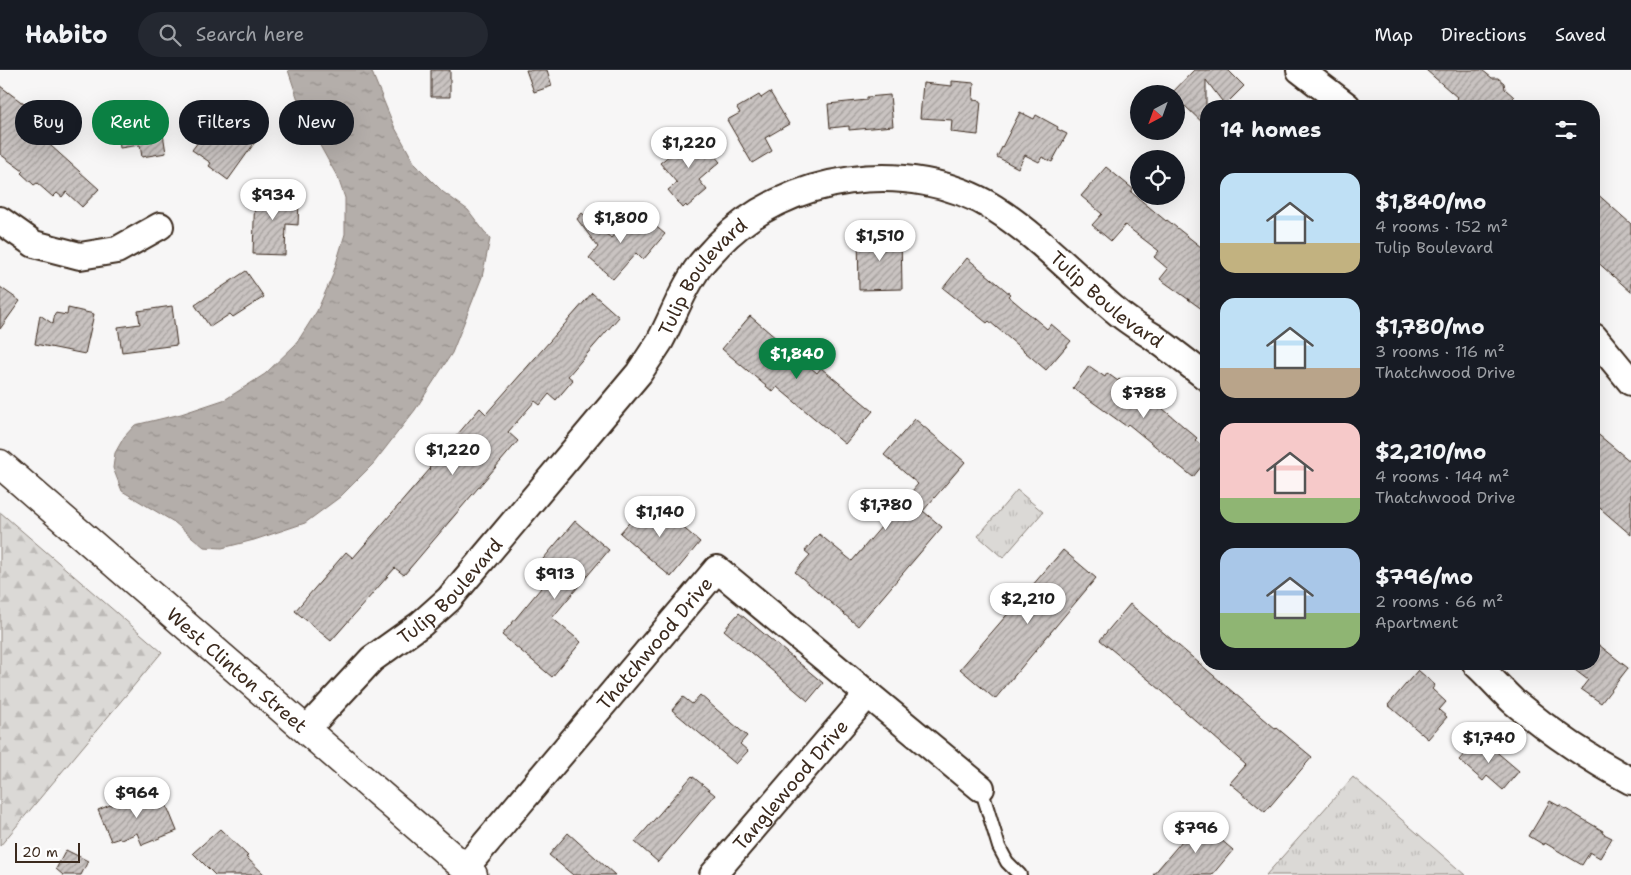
<!DOCTYPE html>
<meta charset="utf-8">
<style>
:root{--surface:#171b24;--page:#242831;--text:#f1f3f6;--muted:#9ea1a6;--line:#363941;--accent:#0b8043}
body{margin:0;font-family:"Shantell Sans",sans-serif;background:var(--page);color:var(--text);height:100vh;display:flex;flex-direction:column;font-size:19px;white-space:nowrap}
*{box-sizing:border-box;margin:0}
p{font-size:16px;color:var(--muted)}
.icon{flex:none;width:28px;height:28px;fill:none;stroke:currentColor;stroke-width:2;stroke-linecap:round;stroke-linejoin:round}
.map{position:relative;flex:1;overflow:hidden}
.panel{position:absolute;left:1200px;top:30px;width:400px;height:570px;display:flex;flex-direction:column;background:var(--surface);border-radius:20px;box-shadow:0 5px 20px #0002}
.panel>*{flex:none}
.guide{position:absolute;left:15px;top:30px;width:475px;height:45px;display:flex;gap:10px}
.needle{width:32px;rotate:221deg}
.controls{position:absolute;left:1130px;top:15px;display:grid;gap:10px}
.controls a{display:grid;place-items:center;width:55px;height:55px;border-radius:50%;background:var(--surface);box-shadow:0 5px 20px #0002;font-size:25px}
.scale{position:absolute;left:15px;bottom:12px;width:65px;box-sizing:border-box;padding-left:5px;border:2px solid #3b2a1e;border-top:0;font-size:14px;line-height:18px;white-space:nowrap;color:#3b2a1e;-webkit-text-stroke:4px #fff;paint-order:stroke}
.price{position:absolute;translate:-50% -42px;padding:0 11px;border-radius:18px;background:#fff;color:#222;font-size:16px;line-height:32px;filter:drop-shadow(0 1px 2px #0008)}
.price::after{content:'';position:absolute;left:50%;top:30px;width:15px;height:11px;margin-left:-8px;background:inherit;clip-path:polygon(0 0,100% 0,50% 100%)}
.price.on{background:var(--accent);color:#fff}
ul{padding:0;list-style:none}
li{display:flex;align-items:center;gap:15px;height:125px;padding:0 20px}
li span{display:grid;place-items:center;flex:none;width:140px;height:100px;border-radius:15px;color:#555}
li>.icon{margin-inline-start:auto}
span .icon{width:60px;height:60px;fill:#fffc;stroke-width:1}
li b{font-size:21px}
h2{display:flex;justify-content:space-between;align-items:center;height:60px;padding:0 20px;font-size:21px}
.pill{padding:0 18px;border-radius:22px;background:var(--surface);box-shadow:0 5px 20px #0002;font-size:18px;line-height:45px}
.pill.on{background:var(--accent);color:#fff}
header{display:flex;align-items:center;gap:30px;box-sizing:border-box;height:70px;padding:0 25px;background:var(--surface);border-bottom:1px solid var(--line)}
header strong{font-size:24px}
nav{display:flex;gap:28px;margin-inline-start:auto;font-size:18px}
.search{width:350px;height:45px;background:var(--page);display:flex;align-items:center;gap:12px;box-sizing:border-box;padding:0 18px;border-radius:28px;color:var(--muted);font-size:19px}
.map>svg:first-child{display:block}
.grass{fill:url(#grass-tufts);stroke:#8b827a}
.forest{fill:url(#forest-firs);stroke:#8b827a}
.water{fill:url(#water-ripples);stroke:#847972}
.building{fill:url(#building-hatch);stroke:#3b2a1e}
.lines{fill:none;stroke-linecap:round;stroke-linejoin:round}
.service-casing{stroke:#3b2a1e;stroke-width:16}
.minor-casing{stroke:#3b2a1e;stroke-width:30}
.tertiary-casing{stroke:#3b2a1e;stroke-width:31}
.service{stroke:#fff;stroke-width:12}
.minor{stroke:#fff;stroke-width:26}
.tertiary{stroke:#fff;stroke-width:28}
.labels{text-anchor:middle;stroke-width:4;stroke-linejoin:round;paint-order:stroke}
.street-label{font-size:19px;fill:#3b2a1e;stroke:#fff}
</style>
<header>
<strong>Habito</strong>
<div class="search"><svg class="icon" aria-label="search" viewBox="0 0 24 24"><circle cx="10" cy="10" r="6"/><path d="M15 15l6 6"/></svg>Search here</div>
<nav><a>Map</a><a>Directions</a><a>Saved</a></nav>
</header>
<div class="map">
<svg width="1631" height="805" viewBox="0 0 1631 805">
<defs>
<pattern id="grass-tufts" width="24" height="20" patternUnits="userSpaceOnUse" patternTransform="scale(1.25)"><rect width="24" height="20" fill="#dbd9d6"/><path d="M3 7l-1-3M5 7V3M7 7l1-3M15 17l-1-3M17 17v-4M19 17l1-3" fill="none" stroke="#bdbab7"/></pattern>
<pattern id="forest-firs" width="22" height="20" patternUnits="userSpaceOnUse" patternTransform="scale(1.25)"><rect width="22" height="20" fill="#dbd9d6"/><path d="M5 1l3.5 6h-7zM16 11l3.5 6h-7z" fill="#bdbab7"/></pattern>
<pattern id="water-ripples" width="26" height="14" patternUnits="userSpaceOnUse" patternTransform="scale(1.25)"><rect width="26" height="14" fill="#b4aeaa"/><path d="M2 4q2-2 4 0t4 0M15 11q2-2 4 0t4 0" fill="none" stroke="#948e8a"/></pattern>
<pattern id="building-hatch" width="6" height="6" patternUnits="userSpaceOnUse" patternTransform="scale(1.25)"><rect width="6" height="6" fill="#c9c3c1"/><path d="M-1 1l2-2M0 6l6-6M5 7l2-2" fill="none" stroke="#a49f9c"/></pattern>
</defs>
<rect width="100%" height="100%" fill="#f7f6f6"/>
<filter id="ink" filterUnits="userSpaceOnUse"><feTurbulence type="fractalNoise" baseFrequency=".02" numOctaves="2"/><feDisplacementMap in="SourceGraphic" scale="10" xChannelSelector="R" yChannelSelector="G"/><feConvolveMatrix kernelMatrix="1 2 1 2 8 2 1 2 1" color-interpolation-filters="sRGB"/></filter>
<g filter="url(#ink)">
<path class="grass" d="M 1017,420 L 1043,442 L 1003,488 L 978,466 Z
M 1353,707 L 1465,805 L 1266,805 Z"/>
<path class="forest" d="M 0,442 L 162,582 L 0,776 Z"/>
<path class="water" d="M 288,0 L 371,0 L 394,56 L 415,94 L 443,122 L 468,140 L 490,169 L 482,207 L 452,283 L 415,340 L 373,394 L 340,427 L 305,453 L 254,470 L 222,478 L 204,477 L 174,452 L 122,421 L 113,398 L 115,383 L 124,367 L 135,355 L 181,344 L 226,329 L 265,304 L 296,274 L 317,241 L 332,207 L 345,164 L 345,128 L 338,108 L 303,45 Z"/>
<path class="building" d="M 431,0 L 450,0 L 450,27 L 431,27 Z
M 526,0 L 547,0 L 552,16 L 534,22 Z
M 1194,0 L 1228,0 L 1244,16 L 1225,35 L 1206,10 L 1206,56 L 1185,36 L 1183,39 L 1176,32 L 1176,24 L 1171,24 Z
M 1426,0 L 1482,0 L 1492,8 L 1498,8 L 1504,13 L 1505,19 L 1514,27 L 1505,36 L 1450,36 L 1458,28 Z
M 952,11 L 974,13 L 973,30 L 981,31 L 978,65 L 951,62 L 952,50 L 920,48 L 923,13 L 952,16 Z
M 0,16 L 40,46 L 31,58 L 99,119 L 82,137 L 66,122 L 62,127 L 57,123 L 53,127 L 37,113 L 34,115 L 21,103 L 23,101 L 0,84 Z
M 770,22 L 789,54 L 765,68 L 772,81 L 752,93 L 727,50 L 740,43 L 737,38 L 759,25 L 761,28 Z
M 890,25 L 893,56 L 849,60 L 849,56 L 830,58 L 828,34 L 867,30 L 867,27 Z
M 155,37 L 158,58 L 162,57 L 166,83 L 142,87 L 140,75 L 120,78 L 115,42 Z
M 224,38 L 238,48 L 236,52 L 258,68 L 228,110 L 209,96 L 211,93 L 192,80 Z
M 1020,42 L 1034,49 L 1036,45 L 1058,57 L 1057,59 L 1067,64 L 1052,92 L 1042,87 L 1039,92 L 1025,85 L 1018,98 L 997,87 Z
M 694,62 L 720,92 L 699,110 L 707,120 L 687,137 L 686,135 L 683,138 L 668,120 L 677,113 L 660,93 L 670,85 L 668,83 Z
M 1106,97 L 1133,119 L 1131,122 L 1166,151 L 1167,150 L 1206,181 L 1206,242 L 1160,209 L 1168,199 L 1154,187 L 1159,181 L 1125,155 L 1111,171 L 1092,155 L 1102,144 L 1081,126 Z
M 255,119 L 288,120 L 287,130 L 299,131 L 298,155 L 286,154 L 285,185 L 253,184 Z
M 1594,121 L 1631,154 L 1631,222 L 1594,189 Z
M 582,143 L 611,168 L 625,152 L 629,156 L 634,151 L 640,156 L 647,149 L 665,164 L 643,190 L 636,183 L 613,209 L 589,188 L 598,177 L 577,149 Z
M 901,163 L 902,219 L 859,220 L 858,164 Z
M 967,188 L 1010,224 L 1008,226 L 1047,259 L 1051,254 L 1071,271 L 1046,300 L 989,251 L 987,253 L 943,218 Z
M 246,201 L 264,227 L 233,247 L 230,244 L 210,257 L 195,235 Z
M 0,217 L 20,231 L 0,259 Z
M 592,223 L 619,247 L 568,306 L 573,310 L 556,330 L 549,324 L 540,335 L 535,331 L 508,362 L 518,371 L 455,445 L 404,505 L 395,498 L 331,571 L 295,541 L 346,482 L 353,488 L 430,399 L 429,398 L 480,338 L 486,344 Z
M 172,236 L 177,275 L 122,282 L 118,257 L 140,254 L 138,241 Z
M 68,238 L 94,244 L 85,284 L 35,274 L 40,245 L 53,254 L 55,243 L 67,245 Z
M 750,246 L 817,303 L 821,298 L 873,341 L 845,374 L 777,317 L 773,322 L 722,279 Z
M 1089,296 L 1105,307 L 1107,303 L 1118,311 L 1119,309 L 1162,338 L 1197,368 L 1195,370 L 1206,379 L 1206,391 L 1193,407 L 1128,354 L 1126,356 L 1073,318 Z
M 915,349 L 965,392 L 923,441 L 942,457 L 858,556 L 795,502 L 810,485 L 805,481 L 819,464 L 852,491 L 918,414 L 884,385 Z
M 1594,361 L 1631,392 L 1631,465 L 1594,433 Z
M 650,429 L 700,472 L 671,507 L 620,463 Z
M 575,451 L 609,480 L 552,548 L 581,572 L 552,607 L 502,565 L 546,512 L 533,501 Z
M 1063,480 L 1096,508 L 995,629 L 960,599 Z
M 1130,534 L 1276,659 L 1277,658 L 1312,687 L 1265,742 L 1230,713 L 1246,695 L 1154,614 L 1100,570 Z
M 739,543 L 823,613 L 808,631 L 724,560 Z
M 1594,571 L 1628,598 L 1601,633 L 1581,619 L 1588,610 L 1567,594 L 1594,594 Z
M 1418,600 L 1435,615 L 1432,619 L 1446,632 L 1439,640 L 1447,647 L 1428,669 L 1388,635 Z
M 700,625 L 747,666 L 740,674 L 748,681 L 736,694 L 672,640 L 683,627 L 692,634 Z
M 1479,667 L 1519,701 L 1503,720 L 1487,706 L 1483,711 L 1459,690 Z
M 692,706 L 715,725 L 658,792 L 635,772 Z
M 147,720 L 155,738 L 166,734 L 177,761 L 142,775 L 137,763 L 121,770 L 120,768 L 111,771 L 98,740 Z
M 1550,731 L 1559,736 L 1559,735 L 1603,761 L 1602,763 L 1612,768 L 1600,788 L 1590,782 L 1582,795 L 1545,773 L 1544,775 L 1529,766 Z
M 1199,751 L 1233,780 L 1212,805 L 1153,805 Z
M 220,759 L 248,786 L 246,787 L 265,805 L 215,805 L 193,783 Z
M 568,763 L 615,805 L 573,805 L 549,785 Z
M 66,780 L 88,791 L 81,805 L 63,805 L 56,799 Z"/>
<g class="lines">
<defs>
<path id="service" d="M 981,718 L 999,777 L 1007,792 L 1020,805"/>
<g id="minor">
<path d="M 1300,0 L 1347,36"/>
<path d="M 0,150 L 34,174 L 80,186 L 117,180 L 160,156"/>
<path d="M 1594,267 L 1631,312"/>
<path d="M 1476,594 C 1489,606 1501,620 1514,632 C 1550,662 1590,689 1631,711"/>
<path id="s1" d="M 306,660 L 372,589 L 421,554 L 449,529 L 639,303 C 646,292 653,282 660,271 C 672,249 680,225 694,204 C 700,193 710,184 718,175 C 785,104 910,86 994,138 C 1038,166 1075,206 1115,240 C 1126,250 1139,258 1152,266 C 1170,279 1188,293 1206,307"/>
<path id="s2" d="M 465,798 L 717,499 L 981,718"/>
<path id="s3" d="M 713,805 L 868,624"/>
</g>
<g id="tertiary">
<path id="s4" d="M 0,394 L 473,805"/>
</g>
</defs>
<use href="#service" class="service-casing"/>
<use href="#minor" class="minor-casing"/>
<use href="#tertiary" class="tertiary-casing"/>
<use href="#service" class="service"/>
<use href="#minor" class="minor"/>
<use href="#tertiary" class="tertiary"/>
</g>
</g>
<g class="labels">
<g class="street-label">
<text dy="7" stroke="none"><textPath href="#s1" startOffset="606">Tulip Boulevard</textPath></text>
<text dy="7" stroke="none"><textPath href="#s1" startOffset="1086">Tulip Boulevard</textPath></text>
<text dy="7" stroke="none"><textPath href="#s1" startOffset="201">Tulip Boulevard</textPath></text>
<text dy="7" stroke="none"><textPath href="#s2" startOffset="294">Thatchwood Drive</textPath></text>
<text dy="7" stroke="none"><textPath href="#s4" startOffset="314">West Clinton Street</textPath></text>
<text dy="7" stroke="none"><textPath href="#s3" startOffset="119">Tanglewood Drive</textPath></text>
</g>
</g>
</svg>
<div class="controls">
<a><svg class="needle" viewBox="-14 -14 28 28"><path d="M0-13l5 13h-10z" fill="#e53935"/><path d="M0 13l5-13h-10z" fill="#9ea1a6"/></svg></a>
<a><svg class="icon" aria-label="locate" viewBox="0 0 24 24"><circle cx="12" cy="12" r="6"/><path d="M12 2v4M12 18v4M2 12h4M18 12h4"/></svg></a>
</div>
<div class="scale">20 m</div>
<b class="price" style="left:689px;top:99px">$1,220</b>
<b class="price" style="left:273px;top:151px">$934</b>
<b class="price" style="left:621px;top:174px">$1,800</b>
<b class="price" style="left:880px;top:192px">$1,510</b>
<b class="price on" style="left:797px;top:310px">$1,840</b>
<b class="price" style="left:1144px;top:349px">$788</b>
<b class="price" style="left:453px;top:406px">$1,220</b>
<b class="price" style="left:886px;top:461px">$1,780</b>
<b class="price" style="left:660px;top:468px">$1,140</b>
<b class="price" style="left:555px;top:530px">$913</b>
<b class="price" style="left:1028px;top:555px">$2,210</b>
<b class="price" style="left:1489px;top:694px">$1,740</b>
<b class="price" style="left:137px;top:749px">$964</b>
<b class="price" style="left:1196px;top:784px">$796</b>
<div class="guide">
<a class="pill">Buy</a>
<a class="pill on">Rent</a>
<a class="pill">Filters</a>
<a class="pill">New</a>
</div>
<section class="panel">
<h2>14 homes<svg class="icon" aria-label="filters" viewBox="0 0 24 24"><path d="M4 7h16M4 17h16"/><circle cx="9" cy="7" r="2"/><circle cx="15" cy="17" r="2"/></svg></h2>
<ul>
<li><span style="background:linear-gradient(#bfe0f5 70%,#c2b280 0)"><svg class="icon" aria-label="home" viewBox="0 0 24 24"><path d="M3 11l9-7 9 7M6 9v11h12V9"/></svg></span><div><b>$1,840/mo</b><p>4 rooms · 152 m²</p><p>Tulip Boulevard</p></div></li>
<li><span style="background:linear-gradient(#bfe0f5 70%,#b9a48a 0)"><svg class="icon" aria-label="home" viewBox="0 0 24 24"><path d="M3 11l9-7 9 7M6 9v11h12V9"/></svg></span><div><b>$1,780/mo</b><p>3 rooms · 116 m²</p><p>Thatchwood Drive</p></div></li>
<li><span style="background:linear-gradient(#f6c9c9 75%,#8fb573 0)"><svg class="icon" aria-label="home" viewBox="0 0 24 24"><path d="M3 11l9-7 9 7M6 9v11h12V9"/></svg></span><div><b>$2,210/mo</b><p>4 rooms · 144 m²</p><p>Thatchwood Drive</p></div></li>
<li><span style="background:linear-gradient(#a9c7e8 65%,#8fb573 0)"><svg class="icon" aria-label="home" viewBox="0 0 24 24"><path d="M3 11l9-7 9 7M6 9v11h12V9"/></svg></span><div><b>$796/mo</b><p>2 rooms · 66 m²</p><p>Apartment</p></div></li>
</ul>
</section>
</div>
